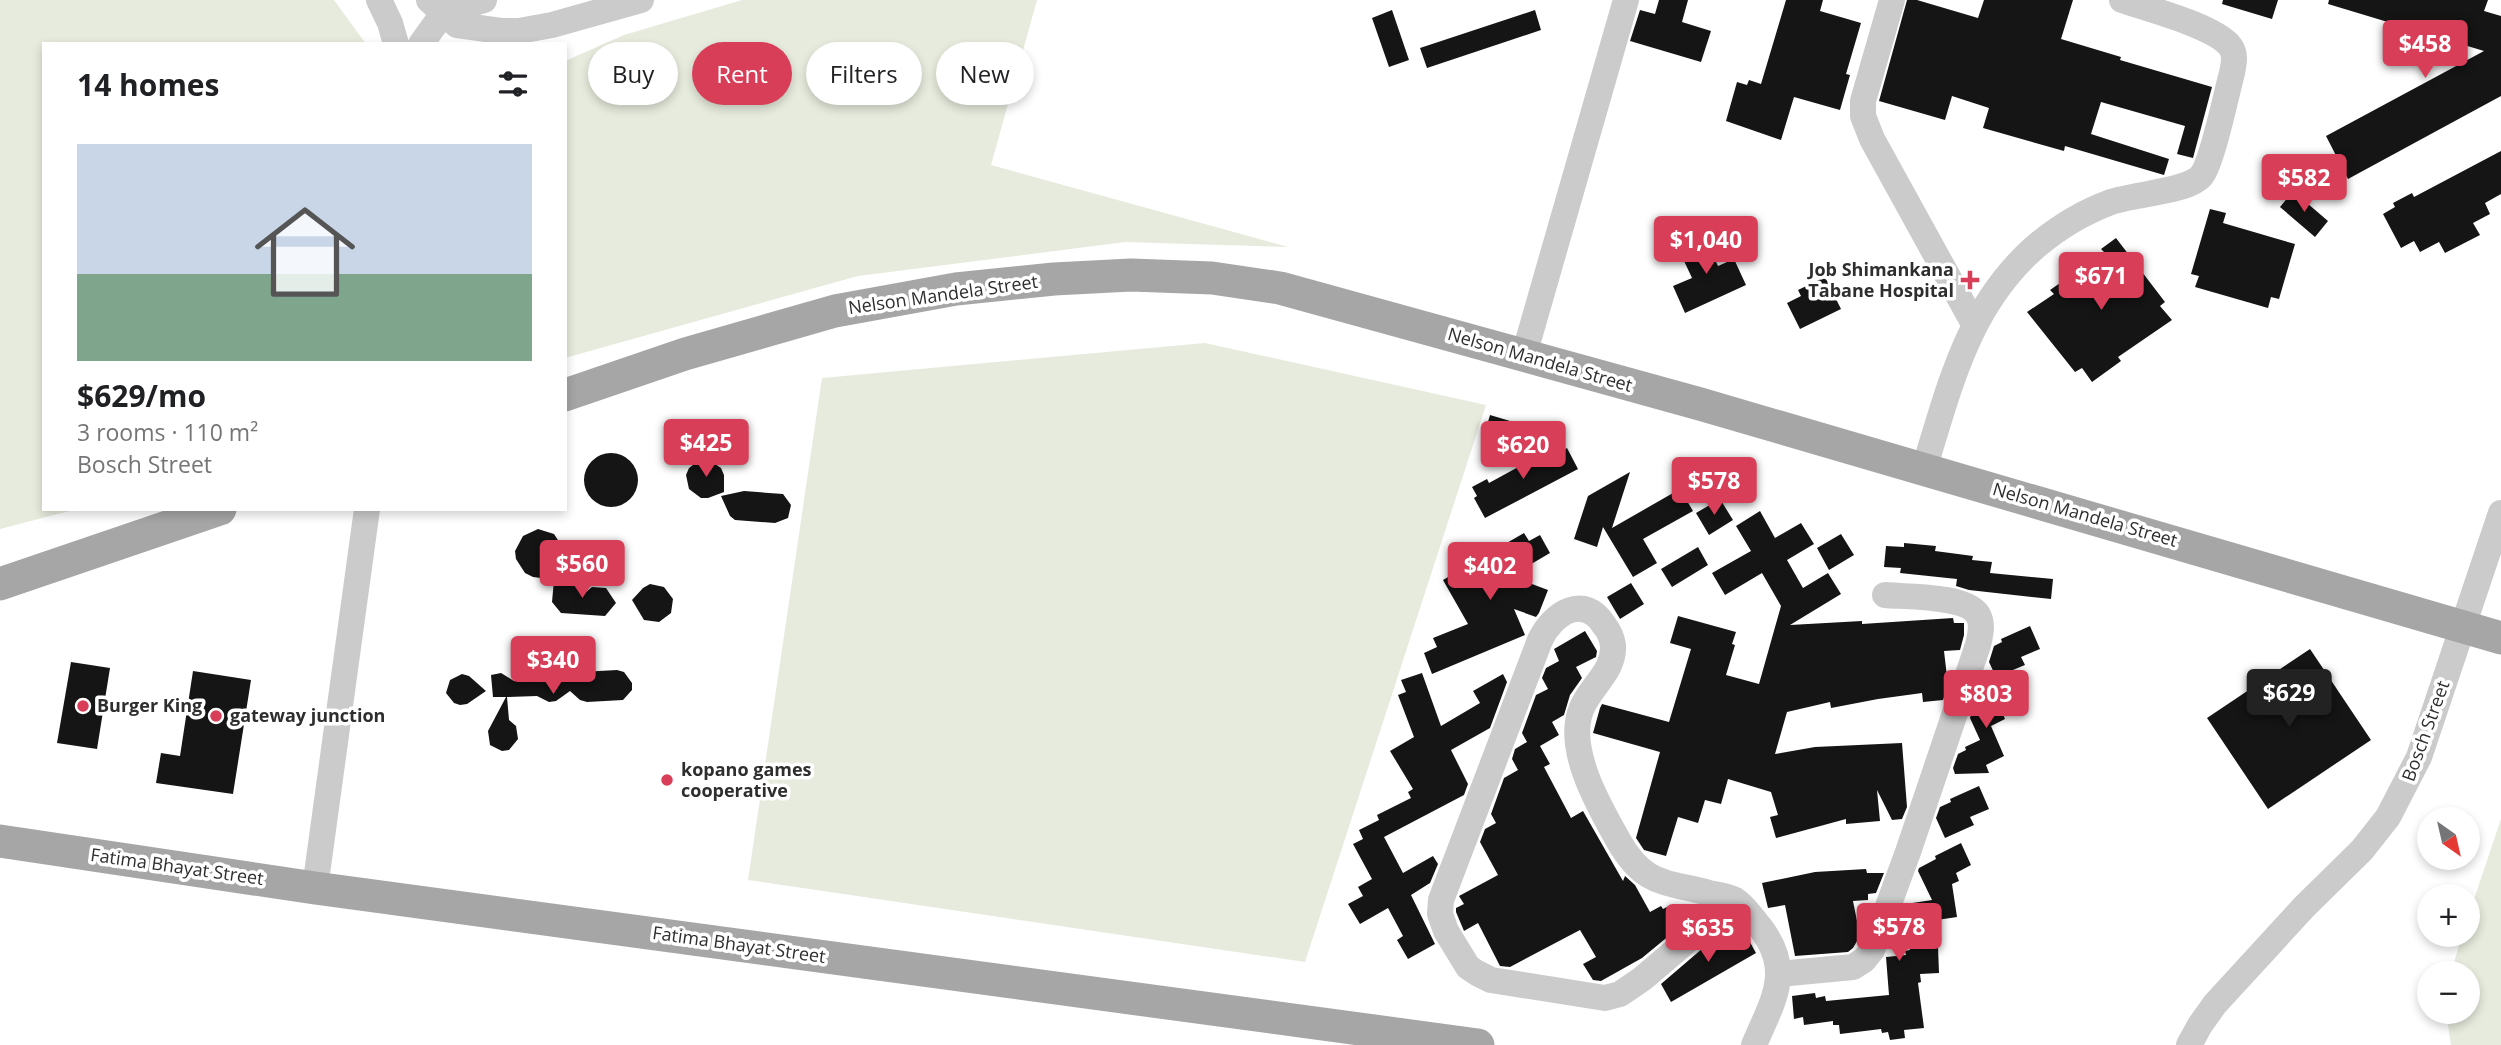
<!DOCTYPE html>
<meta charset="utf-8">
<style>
:root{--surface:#fff;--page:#f2f2f2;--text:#202124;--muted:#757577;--accent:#d83e58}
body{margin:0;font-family:"Open Sans",sans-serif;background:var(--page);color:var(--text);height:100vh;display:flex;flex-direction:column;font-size:26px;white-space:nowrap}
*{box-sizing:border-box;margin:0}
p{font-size:23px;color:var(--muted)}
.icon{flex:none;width:38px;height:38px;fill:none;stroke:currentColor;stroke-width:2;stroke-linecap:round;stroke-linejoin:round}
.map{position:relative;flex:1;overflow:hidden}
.panel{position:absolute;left:42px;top:42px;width:525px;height:469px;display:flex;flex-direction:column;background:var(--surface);border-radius:0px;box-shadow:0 4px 10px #0003}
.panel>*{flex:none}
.banner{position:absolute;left:588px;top:42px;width:665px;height:63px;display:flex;gap:14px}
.needle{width:46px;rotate:146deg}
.controls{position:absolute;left:2417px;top:807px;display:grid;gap:14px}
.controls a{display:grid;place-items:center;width:63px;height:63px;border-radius:50%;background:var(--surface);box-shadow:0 4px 10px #0003;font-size:35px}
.price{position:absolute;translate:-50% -60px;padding:0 16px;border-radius:7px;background:var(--accent);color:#fff;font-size:23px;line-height:46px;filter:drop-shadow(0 2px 4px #0008)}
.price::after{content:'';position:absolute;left:50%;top:42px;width:21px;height:16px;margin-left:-10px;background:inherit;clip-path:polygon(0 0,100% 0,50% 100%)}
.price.active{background:#222;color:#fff}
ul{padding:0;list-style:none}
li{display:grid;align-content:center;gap:14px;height:371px;padding:0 35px}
li span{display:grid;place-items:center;height:217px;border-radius:0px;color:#555}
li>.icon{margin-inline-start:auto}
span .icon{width:126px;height:126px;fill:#fffc;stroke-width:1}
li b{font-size:30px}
h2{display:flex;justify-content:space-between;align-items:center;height:84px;padding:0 35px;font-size:30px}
.pill{padding:0 24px;border-radius:32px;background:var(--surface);box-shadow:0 4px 10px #0003;font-size:24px;line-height:63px}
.pill.active{background:var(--accent);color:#fff}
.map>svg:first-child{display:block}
.green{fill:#e6ebdd}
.building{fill:#151515}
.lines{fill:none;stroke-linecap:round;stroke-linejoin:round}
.minor{stroke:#cbcbcb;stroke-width:26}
.major{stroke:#a6a6a6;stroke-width:33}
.poi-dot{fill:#d83e58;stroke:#fff;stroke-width:2.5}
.labels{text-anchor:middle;stroke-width:7;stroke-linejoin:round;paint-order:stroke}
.poi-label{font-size:18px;font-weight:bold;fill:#2e2e2e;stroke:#fff;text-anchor:start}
.street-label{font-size:18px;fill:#2e2e2e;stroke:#fff}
</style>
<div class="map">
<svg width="2501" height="1045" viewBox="0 0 2501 1045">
<rect width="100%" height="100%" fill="#fff"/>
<path class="green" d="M 0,0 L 334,0 L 366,44 L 44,44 L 44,509 L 77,509 L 0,529 Z
M 742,0 L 1037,0 L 991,165 L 1288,247 L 1125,242 L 858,276 L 565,358 L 565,61 L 624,35 Z
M 1205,343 L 1486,405 L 1305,962 L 748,880 L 822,378 Z
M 2501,819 L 2501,1045 L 2451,1045 L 2446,1012 L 2468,1012 L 2468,973 L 2451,973 L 2462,935 L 2468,934 L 2468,917 Z"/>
<path class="building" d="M 1659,0 L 1688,0 L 1682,22 L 1711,31 L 1701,62 L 1630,41 L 1640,10 L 1655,14 Z
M 1786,0 L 1823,0 L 1820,11 L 1861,23 L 1846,74 L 1850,75 L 1840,110 L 1794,97 L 1781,140 L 1726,121 L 1737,82 L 1747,85 L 1749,80 L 1761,84 Z
M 1907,0 L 1917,0 L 1978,18 L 1984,0 L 2073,0 L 2061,39 L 2121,57 L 2120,60 L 2212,87 L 2193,158 L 2177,154 L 2185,126 L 2101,102 L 2091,134 L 2169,159 L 2164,175 L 2065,146 L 2064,151 L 1983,128 L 1989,108 L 1952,96 L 1945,120 L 1879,101 Z
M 2223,0 L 2278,0 L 2272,19 L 2222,4 Z
M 2329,0 L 2488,0 L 2484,11 L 2501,16 L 2501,96 L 2348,179 L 2326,136 L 2484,51 L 2328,4 Z
M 1392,10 L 1409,60 L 1389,67 L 1372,18 Z
M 1535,10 L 1541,30 L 1427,68 L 1420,48 Z
M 2501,151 L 2501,194 L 2485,203 L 2490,214 L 2473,223 L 2480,235 L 2445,253 L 2439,242 L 2420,252 L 2414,241 L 2401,248 L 2383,214 L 2395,207 L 2393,203 L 2412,193 L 2414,197 Z
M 2293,191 L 2328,221 L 2315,237 L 2280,207 Z
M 2210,209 L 2226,213 L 2223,223 L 2295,244 L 2279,299 L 2271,297 L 2268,308 L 2195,287 L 2199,276 L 2191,274 Z
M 1703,235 L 1718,266 L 1734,259 L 1746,285 L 1685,313 L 1673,286 L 1692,278 L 1678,248 Z
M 2116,238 L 2165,302 L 2160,306 L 2172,320 L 2118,357 L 2121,361 L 2092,382 L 2082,368 L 2075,372 L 2027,312 L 2054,294 L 2050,290 L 2076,272 L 2075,270 L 2104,252 L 2101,249 Z
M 1825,277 L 1841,309 L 1800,329 L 1787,303 L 1801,296 L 1798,290 Z
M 1490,415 L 1527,426 L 1519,452 L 1482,442 Z
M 1555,447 L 1558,453 L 1567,448 L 1578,469 L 1485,518 L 1474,498 L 1477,496 L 1472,487 L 1487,479 L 1489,483 Z
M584 480a27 27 0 1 1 54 0a27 27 0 1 1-54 0Z
M 701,459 L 709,460 L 721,468 L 724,475 L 724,492 L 708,498 L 701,498 L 689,489 L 686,475 L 689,468 Z
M 1630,472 L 1612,528 L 1680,489 L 1693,511 L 1643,539 L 1657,563 L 1633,577 L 1603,527 L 1597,547 L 1574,539 L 1588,496 Z
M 744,491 L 783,494 L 791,505 L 788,518 L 775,523 L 735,520 L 730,516 L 721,496 Z
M 1720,499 L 1733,520 L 1709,535 L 1696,513 Z
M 1760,511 L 1775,538 L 1801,523 L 1814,544 L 1787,560 L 1803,588 L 1828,573 L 1841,594 L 1790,625 L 1862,621 L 1862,624 L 1953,618 L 1954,623 L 1964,623 L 1964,635 L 1960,650 L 1944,651 L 1948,685 L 1943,700 L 1923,702 L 1922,693 L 1878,699 L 1831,708 L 1830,702 L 1787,712 L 1775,754 L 1815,747 L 1902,743 L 1907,807 L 1902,819 L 1892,820 L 1877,790 L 1880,821 L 1846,824 L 1846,819 L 1776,838 L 1770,817 L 1778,815 L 1771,792 L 1728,779 L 1721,804 L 1705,800 L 1698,823 L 1678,817 L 1666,856 L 1644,850 L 1636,838 L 1660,752 L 1593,733 L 1600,708 L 1602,704 L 1669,722 L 1691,649 L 1670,643 L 1678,616 L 1736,632 L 1732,644 L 1735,645 L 1726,675 L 1759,684 L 1781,606 L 1762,573 L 1725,595 L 1712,573 L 1751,551 L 1736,526 Z
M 538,529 L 554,534 L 563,548 L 564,556 L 557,580 L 533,577 L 525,573 L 516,559 L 515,551 L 523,536 Z
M 1524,533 L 1529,541 L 1540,535 L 1550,553 L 1511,576 L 1548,590 L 1539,613 L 1536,617 L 1514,609 L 1525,635 L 1432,674 L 1424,653 L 1437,647 L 1433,638 L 1468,624 L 1443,580 Z
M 1841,534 L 1854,555 L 1829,570 L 1817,548 Z
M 1904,543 L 1936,546 L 1935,551 L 1973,556 L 1972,560 L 1992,562 L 1990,573 L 2053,579 L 2051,599 L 1969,590 L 1956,586 L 1957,579 L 1900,573 L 1901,568 L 1884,567 L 1886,546 L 1904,547 Z
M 1698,547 L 1708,565 L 1672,587 L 1661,569 Z
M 554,580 L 575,585 L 585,593 L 592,587 L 606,588 L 616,603 L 605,616 L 561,613 L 552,602 Z
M 1631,583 L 1644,604 L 1620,619 L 1607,597 Z
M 650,584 L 664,587 L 673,599 L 671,613 L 659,622 L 644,620 L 632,600 L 643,588 Z
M 2030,626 L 2040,649 L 2021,657 L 2025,665 L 1996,677 L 1989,662 L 1994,646 L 2002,642 L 2001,639 Z
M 1585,631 L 1597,651 L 1596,657 L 1576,667 L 1582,678 L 1570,695 L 1564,715 L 1552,722 L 1559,735 L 1540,746 L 1550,764 L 1544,767 L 1571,818 L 1583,811 L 1623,881 L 1625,876 L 1635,885 L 1650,912 L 1661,906 L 1663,909 L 1671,905 L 1682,925 L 1642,958 L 1601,981 L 1593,980 L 1583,964 L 1596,957 L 1580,930 L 1510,967 L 1500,966 L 1478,923 L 1464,931 L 1456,912 L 1456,908 L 1464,904 L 1459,896 L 1498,875 L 1480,842 L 1485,829 L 1496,823 L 1491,814 L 1504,778 L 1518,770 L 1512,759 L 1515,749 L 1527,742 L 1522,733 L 1536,695 L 1548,689 L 1542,678 L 1546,668 L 1559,661 L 1554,649 Z
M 2310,649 L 2371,740 L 2268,809 L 2207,718 Z
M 71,662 L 110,668 L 97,749 L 57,743 Z
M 617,670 L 624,672 L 632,683 L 632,690 L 623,700 L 587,702 L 580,700 L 570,691 L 556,701 L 549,702 L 537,696 L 507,697 L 509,720 L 516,726 L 518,739 L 509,750 L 502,751 L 490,745 L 488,731 L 506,697 L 493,697 L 491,675 L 501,673 L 514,681 L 533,680 L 544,672 L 551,671 L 557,673 L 568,681 L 581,672 Z
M 193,671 L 251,680 L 233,794 L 156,783 L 161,753 L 180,756 Z
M 1422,673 L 1441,726 L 1480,703 L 1473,691 L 1503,674 L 1507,682 L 1490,728 L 1451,750 L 1468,784 L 1464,795 L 1384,837 L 1403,873 L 1433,856 L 1438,864 L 1430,883 L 1411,895 L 1435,944 L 1408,959 L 1397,940 L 1403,936 L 1388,908 L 1360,924 L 1348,904 L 1363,896 L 1358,887 L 1372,879 L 1353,844 L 1363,839 L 1359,830 L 1379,820 L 1377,815 L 1411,798 L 1408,792 L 1413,789 L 1390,751 L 1414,737 L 1398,695 L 1406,692 L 1401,680 Z
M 462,674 L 469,676 L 486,691 L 467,704 L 460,705 L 454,703 L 446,693 L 450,680 Z
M 2011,681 L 2021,704 L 2002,712 L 2005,719 L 1991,726 L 2004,756 L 1986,765 L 1989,773 L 1955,774 L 1953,768 L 1958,754 L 1966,750 L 1965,747 L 1980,740 L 1970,718 L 1977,696 Z
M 1979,786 L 1989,809 L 1970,817 L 1974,825 L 1945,838 L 1936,818 L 1940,807 L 1951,802 L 1950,799 Z
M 1961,843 L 1971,865 L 1956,873 L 1959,881 L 1952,884 L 1957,917 L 1937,920 L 1939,973 L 1920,974 L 1921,982 L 1918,983 L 1924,1028 L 1904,1030 L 1905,1038 L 1890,1040 L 1888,1032 L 1882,1033 L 1881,1029 L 1840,1034 L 1839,1025 L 1833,1025 L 1833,1021 L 1804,1025 L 1803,1017 L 1794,1019 L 1792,996 L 1815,993 L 1816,998 L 1825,996 L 1826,1001 L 1889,995 L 1886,957 L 1906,955 L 1905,951 L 1910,950 L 1904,909 L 1906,904 L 1932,900 L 1918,871 L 1919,868 L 1936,859 L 1935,856 Z
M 1866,869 L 1867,873 L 1884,873 L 1876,893 L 1868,894 L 1868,900 L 1853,901 L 1860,936 L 1853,948 L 1848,952 L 1795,956 L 1785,905 L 1768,908 L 1762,883 L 1815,872 Z
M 1728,932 L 1732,940 L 1745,933 L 1756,953 L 1671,1002 L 1661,984 L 1710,942 Z"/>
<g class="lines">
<path class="minor" d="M 379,0 L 390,23 L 396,44
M 429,0 L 457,25 L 501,31 L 519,31 L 552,25 L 641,0
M 1892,0 L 1863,101 L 1863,116 L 1872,139 L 1974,324
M 421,44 L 444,12 L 484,0
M 1524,355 L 1626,0
M 1924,469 C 1950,386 1967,308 2034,248 C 2056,229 2084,212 2111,202 C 2133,194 2189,192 2202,175 C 2213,159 2226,95 2232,73 C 2234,63 2236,54 2230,46 C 2214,26 2148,9 2122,0
M 315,888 L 367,509
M 1735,900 L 1642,979 L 1620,994 L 1605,998 L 1491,980 L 1477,973 L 1468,967 L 1446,931 L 1440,914 L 1441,900 L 1540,640 C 1553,613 1584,593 1604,625 C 1608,630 1612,638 1613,645 C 1615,672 1589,687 1581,710 C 1566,750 1599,806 1618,840 C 1644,886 1664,881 1709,893 C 1717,895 1728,896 1735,900 C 1744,905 1753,919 1760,927 C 1794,971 1773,1000 1754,1045
M 1779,974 L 1853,967 L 1864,960 L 1872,950 L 1908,852 L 1978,645 C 1980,636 1983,626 1979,617 C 1970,595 1906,597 1885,595
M 2189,1045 L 2200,1025 L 2215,1004 L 2304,907 L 2362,850 L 2388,817 L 2419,757 L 2501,513"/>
<path class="major" d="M 565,395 L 685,354 L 835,311 L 956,289 L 1054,279 L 1131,275 L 1212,278 L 1280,288 L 1700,404 L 2501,638
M 0,584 L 220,509
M 0,841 L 315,888 L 1478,1045"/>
</g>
<g class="poi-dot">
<path d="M1966.5 269.5h7v7h7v7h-7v7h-7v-7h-7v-7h7z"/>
<circle cx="83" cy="706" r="7"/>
<circle cx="216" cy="716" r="7"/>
<circle cx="667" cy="780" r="7"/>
</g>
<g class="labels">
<g class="poi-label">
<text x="1954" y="276" text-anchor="end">Job Shimankana<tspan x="1954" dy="21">Tabane Hospital</tspan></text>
<text x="97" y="712">Burger King</text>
<text x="230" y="722">gateway junction</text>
<text x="681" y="776">kopano games<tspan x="681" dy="21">cooperative</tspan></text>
</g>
<g class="street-label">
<text transform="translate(943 295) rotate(-8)" y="6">Nelson Mandela Street</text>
<text transform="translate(1540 360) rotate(16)" y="6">Nelson Mandela Street</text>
<text transform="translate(2085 515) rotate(16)" y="6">Nelson Mandela Street</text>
<text transform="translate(2426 731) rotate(-70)" y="6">Bosch Street</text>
<text transform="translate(177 867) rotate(8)" y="6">Fatima Bhayat Street</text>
<text transform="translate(739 945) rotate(8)" y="6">Fatima Bhayat Street</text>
</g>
</g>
</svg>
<div class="controls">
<a><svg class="needle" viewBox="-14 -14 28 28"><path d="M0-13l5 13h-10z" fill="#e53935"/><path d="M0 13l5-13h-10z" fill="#757577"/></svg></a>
<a>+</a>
<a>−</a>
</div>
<b class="price" style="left:2425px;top:80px">$458</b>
<b class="price" style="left:2304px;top:214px">$582</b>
<b class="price" style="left:1706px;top:276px">$1,040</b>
<b class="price" style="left:2101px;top:312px">$671</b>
<b class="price" style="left:706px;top:479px">$425</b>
<b class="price" style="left:1523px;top:481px">$620</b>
<b class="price" style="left:1714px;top:517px">$578</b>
<b class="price" style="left:582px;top:600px">$560</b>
<b class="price" style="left:1490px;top:602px">$402</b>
<b class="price" style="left:553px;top:696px">$340</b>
<b class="price active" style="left:2289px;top:729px">$629</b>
<b class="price" style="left:1986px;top:730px">$803</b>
<b class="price" style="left:1899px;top:963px">$578</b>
<b class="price" style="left:1708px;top:964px">$635</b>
<div class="banner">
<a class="pill">Buy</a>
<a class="pill active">Rent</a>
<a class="pill">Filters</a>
<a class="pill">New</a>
</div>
<section class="panel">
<h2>14 homes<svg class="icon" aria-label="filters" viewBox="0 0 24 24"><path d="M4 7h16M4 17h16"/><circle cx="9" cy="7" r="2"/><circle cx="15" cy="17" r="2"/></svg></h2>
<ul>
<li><span style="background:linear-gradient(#c9d6e8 60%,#7fa58c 0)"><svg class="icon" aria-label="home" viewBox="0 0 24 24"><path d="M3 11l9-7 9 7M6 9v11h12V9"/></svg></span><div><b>$629/mo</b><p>3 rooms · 110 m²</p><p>Bosch Street</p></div></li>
</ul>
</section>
</div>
